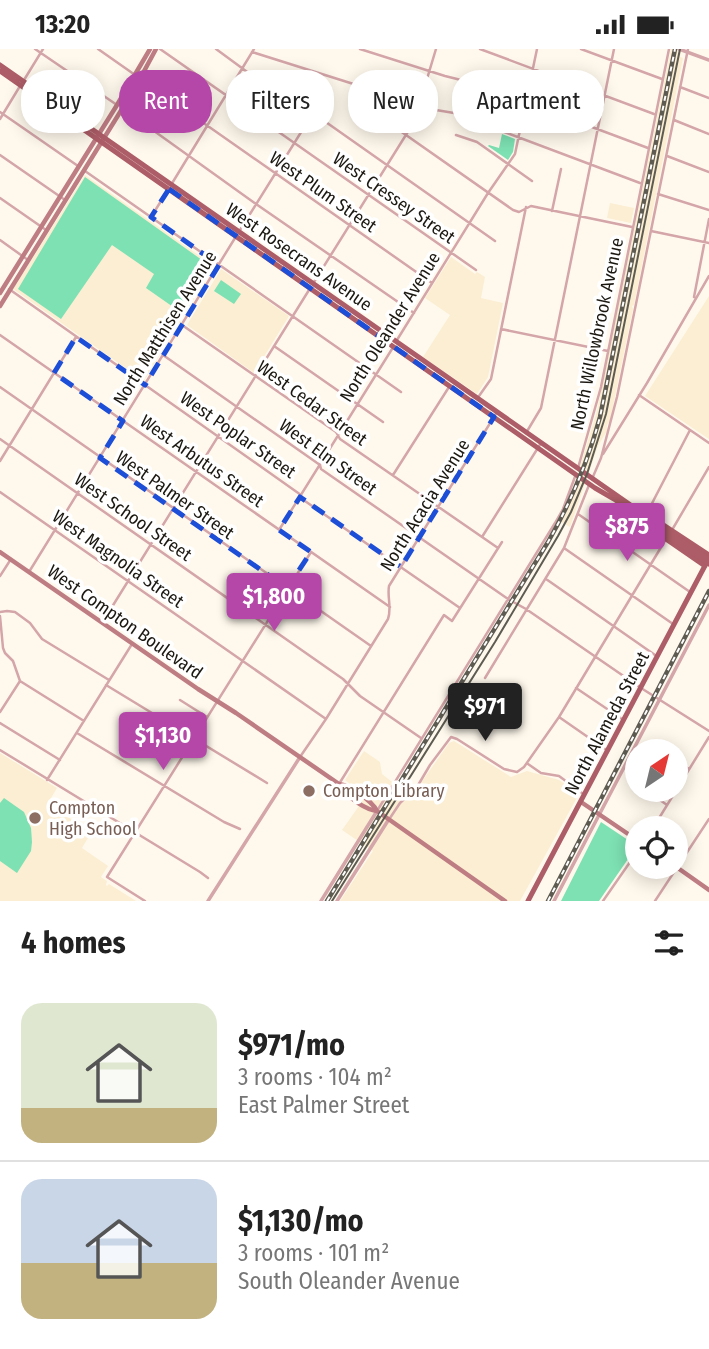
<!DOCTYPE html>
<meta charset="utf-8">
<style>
:root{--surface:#fff;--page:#f6f6f6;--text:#222;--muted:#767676;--line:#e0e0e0;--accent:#b447a7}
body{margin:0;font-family:"Fira Sans Condensed",sans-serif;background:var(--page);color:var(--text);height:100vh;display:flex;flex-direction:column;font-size:26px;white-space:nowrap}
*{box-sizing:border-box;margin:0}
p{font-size:23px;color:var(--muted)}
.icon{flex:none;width:38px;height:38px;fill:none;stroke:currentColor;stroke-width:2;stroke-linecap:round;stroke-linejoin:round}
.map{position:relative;height:852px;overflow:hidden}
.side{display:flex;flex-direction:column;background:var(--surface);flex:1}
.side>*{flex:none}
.hud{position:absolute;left:21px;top:21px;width:668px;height:63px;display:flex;gap:14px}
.needle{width:46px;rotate:35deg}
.buttons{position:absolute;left:625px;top:690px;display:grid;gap:14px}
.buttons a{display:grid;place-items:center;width:63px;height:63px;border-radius:50%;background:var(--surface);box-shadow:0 4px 18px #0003;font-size:35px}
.price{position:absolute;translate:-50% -60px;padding:0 16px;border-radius:7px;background:var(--accent);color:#fff;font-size:23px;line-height:46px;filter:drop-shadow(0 2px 4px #0008)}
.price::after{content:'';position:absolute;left:50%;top:42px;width:21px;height:16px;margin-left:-10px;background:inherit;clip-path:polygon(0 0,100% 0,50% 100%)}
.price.selected{background:#222;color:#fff}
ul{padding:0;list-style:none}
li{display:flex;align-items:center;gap:21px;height:175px;padding:0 21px}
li+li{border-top:2px solid var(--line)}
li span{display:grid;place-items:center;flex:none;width:196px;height:140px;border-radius:21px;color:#555}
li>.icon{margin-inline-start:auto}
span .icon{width:84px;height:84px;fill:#fffc;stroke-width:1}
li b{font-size:30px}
h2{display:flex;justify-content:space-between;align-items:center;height:84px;padding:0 21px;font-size:30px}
.chip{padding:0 24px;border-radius:28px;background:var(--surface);box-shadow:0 4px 18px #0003;font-size:24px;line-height:63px}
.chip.selected{background:var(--accent);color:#fff}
.status{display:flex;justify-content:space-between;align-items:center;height:49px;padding:0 35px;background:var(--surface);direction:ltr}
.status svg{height:19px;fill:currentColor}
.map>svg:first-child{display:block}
.built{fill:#fbeed2}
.green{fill:#7de1b3}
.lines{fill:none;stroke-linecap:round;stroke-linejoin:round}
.minor{stroke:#d4a5a9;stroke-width:2.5}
.tertiary{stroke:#d4a5a9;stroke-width:3.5}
.secondary{stroke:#be7c83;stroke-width:4.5}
.primary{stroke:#ad5d67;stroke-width:5}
.tram{stroke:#5e5b52;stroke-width:2}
.rail-casing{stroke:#5e5b52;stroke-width:4.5}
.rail{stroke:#fff;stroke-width:2;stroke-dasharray:5;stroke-linecap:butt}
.primary-bridge{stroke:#ad5d67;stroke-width:5}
.marked{fill:none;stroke:#1d4ed8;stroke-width:5;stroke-dasharray:14 9;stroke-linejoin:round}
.education-dot{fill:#8d6e63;stroke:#fff;stroke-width:2.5}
.labels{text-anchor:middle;stroke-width:7;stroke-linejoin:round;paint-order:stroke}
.street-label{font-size:18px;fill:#1b1811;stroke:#fff}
.education-label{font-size:18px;fill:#785e54;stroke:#fff;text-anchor:start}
</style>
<div class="status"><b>13:20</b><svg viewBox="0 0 49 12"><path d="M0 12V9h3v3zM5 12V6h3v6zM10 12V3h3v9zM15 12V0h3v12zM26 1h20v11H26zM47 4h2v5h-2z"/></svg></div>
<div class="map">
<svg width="709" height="852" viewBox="0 0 709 852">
<rect width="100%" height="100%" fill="#fff9ed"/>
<path class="built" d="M 671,0 L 682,0 L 680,8 L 683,9 L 634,256 L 632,257 L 633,260 L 610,372 L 607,376 L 607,382 L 598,397 L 570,478 L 558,471 L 573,441 L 597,362 Z
M 85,126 L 214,217 L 144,332 L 13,240 Z
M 610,154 L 634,159 L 631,174 L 607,169 Z
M 451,208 L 475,225 L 477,223 L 485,228 L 481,249 L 503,254 L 488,328 L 477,345 L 423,308 L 450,266 L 425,249 Z
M 221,220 L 289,267 L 254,324 L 187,276 Z
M 709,247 L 709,390 L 645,347 Z
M 454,692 L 511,728 L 527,722 L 559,731 L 579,745 L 520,852 L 340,852 L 373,802 L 342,781 L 366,747 L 345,731 L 364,702 L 380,713 L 382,725 L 411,748 L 449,694 Z
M 0,704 L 57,739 L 48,754 L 91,784 L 82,799 L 108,817 L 101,828 L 107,832 L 106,836 L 107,837 L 109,835 L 136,852 L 0,852 Z"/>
<path class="green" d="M 502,85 L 515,90 L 513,103 L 508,111 L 488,97 L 489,96 L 499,99 Z
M 85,128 L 209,216 L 185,260 L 179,256 L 176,260 L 146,239 L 154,225 L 112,196 L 61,270 L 18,240 Z
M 221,231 L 241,245 L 234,255 L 214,242 Z
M 4,749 L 24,763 L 31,779 L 32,793 L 31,802 L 17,824 L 0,812 L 0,754 Z
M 601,773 L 637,797 L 599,852 L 561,852 Z"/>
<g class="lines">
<path class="minor" d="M 35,0 L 117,56
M 98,0 L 432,234
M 160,0 L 476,221
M 216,0 L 250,25 L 261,30 L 313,64 L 495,192
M 360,0 L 445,27 L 477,35 L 648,99
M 480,0 L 654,65
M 581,0 L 662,30
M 252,3 L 436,61 L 454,64 L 640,134
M 24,31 L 43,0
M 680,38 L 709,49
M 355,56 L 376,65 L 513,161 L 519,163 L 531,157 L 632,178
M 122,59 L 256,155 L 414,264
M 0,63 L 78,117
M 0,70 L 20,37
M 674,71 L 709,85
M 456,86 L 477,93 L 532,132
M 0,106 L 65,151
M 667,107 L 709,123
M 85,122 L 401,343
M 171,136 L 254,0
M 658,145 L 709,161
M 0,149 L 46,181
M 552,162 L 561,120
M 151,168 L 168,141
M 240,181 L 323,48
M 651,182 L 709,194
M 0,191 L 28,211
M 314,233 L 414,73 L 436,0
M 9,240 L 301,446 L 302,450 L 460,559
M 694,248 L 709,170
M 182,276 L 336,383 L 340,390 L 498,499
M 501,280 L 608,302
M 0,286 L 390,558
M 397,291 L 488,144 L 515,105 L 537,0
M 274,297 L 383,373
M 163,306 L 320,416 L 321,420 L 508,550 L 526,560 L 641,639 L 709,682
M 0,338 L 371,597
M 639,346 L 709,394
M 479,347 L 491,330 L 526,158
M 526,384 L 541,359 L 614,0
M 0,390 L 343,630 L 360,647 L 421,689
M 603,405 L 647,334 L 709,227
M 0,412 L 76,288
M 578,419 L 601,338 L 669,0
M 393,426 L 449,338
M 592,430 L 601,409 L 617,348 L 688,0
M 0,443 L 326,670
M 647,464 L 690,381
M 578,465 L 690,543
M 279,481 L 392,300
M 672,481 L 709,418
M 482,488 L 541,394
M 564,499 L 673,575
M 29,523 L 235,189
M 0,527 L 11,510
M 546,530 L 655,606
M 0,563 L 7,562 L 15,563 L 30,574 L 42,590 L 109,631
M 0,567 L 3,599 L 5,604 L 13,612 L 20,632
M 102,574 L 309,241
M 485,629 L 564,499 L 589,436
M 20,632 L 84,672
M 106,636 L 267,734
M 576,639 L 622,670
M 180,651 L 207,668
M 0,663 L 20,632
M 559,668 L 608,702
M 0,674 L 60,711
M 77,684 L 224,773 L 240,780
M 0,701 L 200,823 L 208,829
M 300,708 L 326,670 L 388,570 C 392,559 387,548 389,537 L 497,363
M 676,711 L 689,720
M 528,715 L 541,724 L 559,727 L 582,744
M 47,731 L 132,595
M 339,735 L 444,566 L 452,572 L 502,493
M 650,744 L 667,756
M 377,762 L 555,474 L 563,460 L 576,425
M 390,769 L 400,754 L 417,738 L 430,716 L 451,688 L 457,690 L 504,720 L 517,723 L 524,718 L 559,668 L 666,490
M 653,779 L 709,688
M 145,852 L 107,828 L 311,503
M 603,852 L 637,803
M 655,852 L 709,770"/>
<path class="tertiary" d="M 679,0 L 709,11
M 208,852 L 300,708
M 321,852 L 377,762
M 337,852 L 389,770
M 554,852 L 709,556"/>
<path class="secondary" d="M 0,244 L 117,56 L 150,0
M 0,257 L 135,39 L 156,0
M 0,503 L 198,640 L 236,664 L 339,735 C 350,736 372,752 377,762
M 339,735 L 339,739 C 350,748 363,760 377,762 L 505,852
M 581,753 L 637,791
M 675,817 L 709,841"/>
<path class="primary" d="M 0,16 L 662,478
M 0,22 L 595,439 L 614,450 L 660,482
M 634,468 L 705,517
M 662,475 L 709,506
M 528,852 L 708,511"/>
<path class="tram" d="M 332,852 L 495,593 L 558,487 L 571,463 L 587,425 L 606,365 L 680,0"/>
<defs>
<path id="rail" d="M 327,852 L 548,493 C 571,453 588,412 600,368 L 675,0
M 548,852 L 709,542"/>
</defs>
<use href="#rail" class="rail-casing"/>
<use href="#rail" class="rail"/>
<path class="primary-bridge" d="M 662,478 L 709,510
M 660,482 L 709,515"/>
</g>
<path class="marked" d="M 169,140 L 494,368 L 401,518 L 300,448 L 279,481 L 311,503 L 287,539 L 100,409 L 123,372 L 54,324 L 76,288 L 145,336 L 219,216 L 151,168 Z"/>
<g class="education-dot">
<circle cx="309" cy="742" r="7"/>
<circle cx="35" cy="769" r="7"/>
</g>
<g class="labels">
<g class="street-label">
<text transform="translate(323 143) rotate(35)" y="6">West Plum Street</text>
<text transform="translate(394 149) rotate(35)" y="6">West Cressey Street</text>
<text transform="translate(299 208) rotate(35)" y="6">West Rosecrans Avenue</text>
<text transform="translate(390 278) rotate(-58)" y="6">North Oleander Avenue</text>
<text transform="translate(165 279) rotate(-58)" y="6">North Matthisen Avenue</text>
<text transform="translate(597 285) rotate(-78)" y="6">North Willowbrook Avenue</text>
<text transform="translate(312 354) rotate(36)" y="6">West Cedar Street</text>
<text transform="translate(238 386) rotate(35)" y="6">West Poplar Street</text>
<text transform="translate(328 408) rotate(36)" y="6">West Elm Street</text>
<text transform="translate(202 412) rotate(35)" y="6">West Arbutus Street</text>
<text transform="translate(175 446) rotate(35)" y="6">West Palmer Street</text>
<text transform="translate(425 456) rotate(-58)" y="6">North Acacia Avenue</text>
<text transform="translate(133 468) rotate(35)" y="6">West School Street</text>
<text transform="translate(118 510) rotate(35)" y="6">West Magnolia Street</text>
<text transform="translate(125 573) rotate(35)" y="6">West Compton Boulevard</text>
<text transform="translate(607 674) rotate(-62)" y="6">North Alameda Street</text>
</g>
<g class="education-label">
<text x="323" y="748">Compton Library</text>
<text x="49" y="765">Compton<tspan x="49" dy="21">High School</tspan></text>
</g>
</g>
</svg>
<div class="buttons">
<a><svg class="needle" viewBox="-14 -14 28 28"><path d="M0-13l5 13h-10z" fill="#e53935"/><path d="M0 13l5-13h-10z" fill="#767676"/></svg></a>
<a><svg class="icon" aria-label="locate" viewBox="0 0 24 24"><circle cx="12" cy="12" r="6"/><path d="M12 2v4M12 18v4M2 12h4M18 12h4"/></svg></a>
</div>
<b class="price" style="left:627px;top:514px">$875</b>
<b class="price" style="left:274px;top:584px">$1,800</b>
<b class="price selected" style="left:485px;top:694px">$971</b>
<b class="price" style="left:163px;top:723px">$1,130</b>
<div class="hud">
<a class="chip">Buy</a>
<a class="chip selected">Rent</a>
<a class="chip">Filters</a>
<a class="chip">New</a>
<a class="chip">Apartment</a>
</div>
</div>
<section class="side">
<h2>4 homes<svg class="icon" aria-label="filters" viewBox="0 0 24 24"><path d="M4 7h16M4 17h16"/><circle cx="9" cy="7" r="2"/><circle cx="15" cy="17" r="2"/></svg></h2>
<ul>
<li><span style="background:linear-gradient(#dfe7d0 75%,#c2b280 0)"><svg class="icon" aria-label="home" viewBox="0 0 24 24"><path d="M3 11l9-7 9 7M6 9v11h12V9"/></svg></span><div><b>$971/mo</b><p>3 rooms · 104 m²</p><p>East Palmer Street</p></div></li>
<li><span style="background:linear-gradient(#c9d6e8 60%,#c2b280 0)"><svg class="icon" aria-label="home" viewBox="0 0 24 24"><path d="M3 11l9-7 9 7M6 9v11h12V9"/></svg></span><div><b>$1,130/mo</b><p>3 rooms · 101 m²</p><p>South Oleander Avenue</p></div></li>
</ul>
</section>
